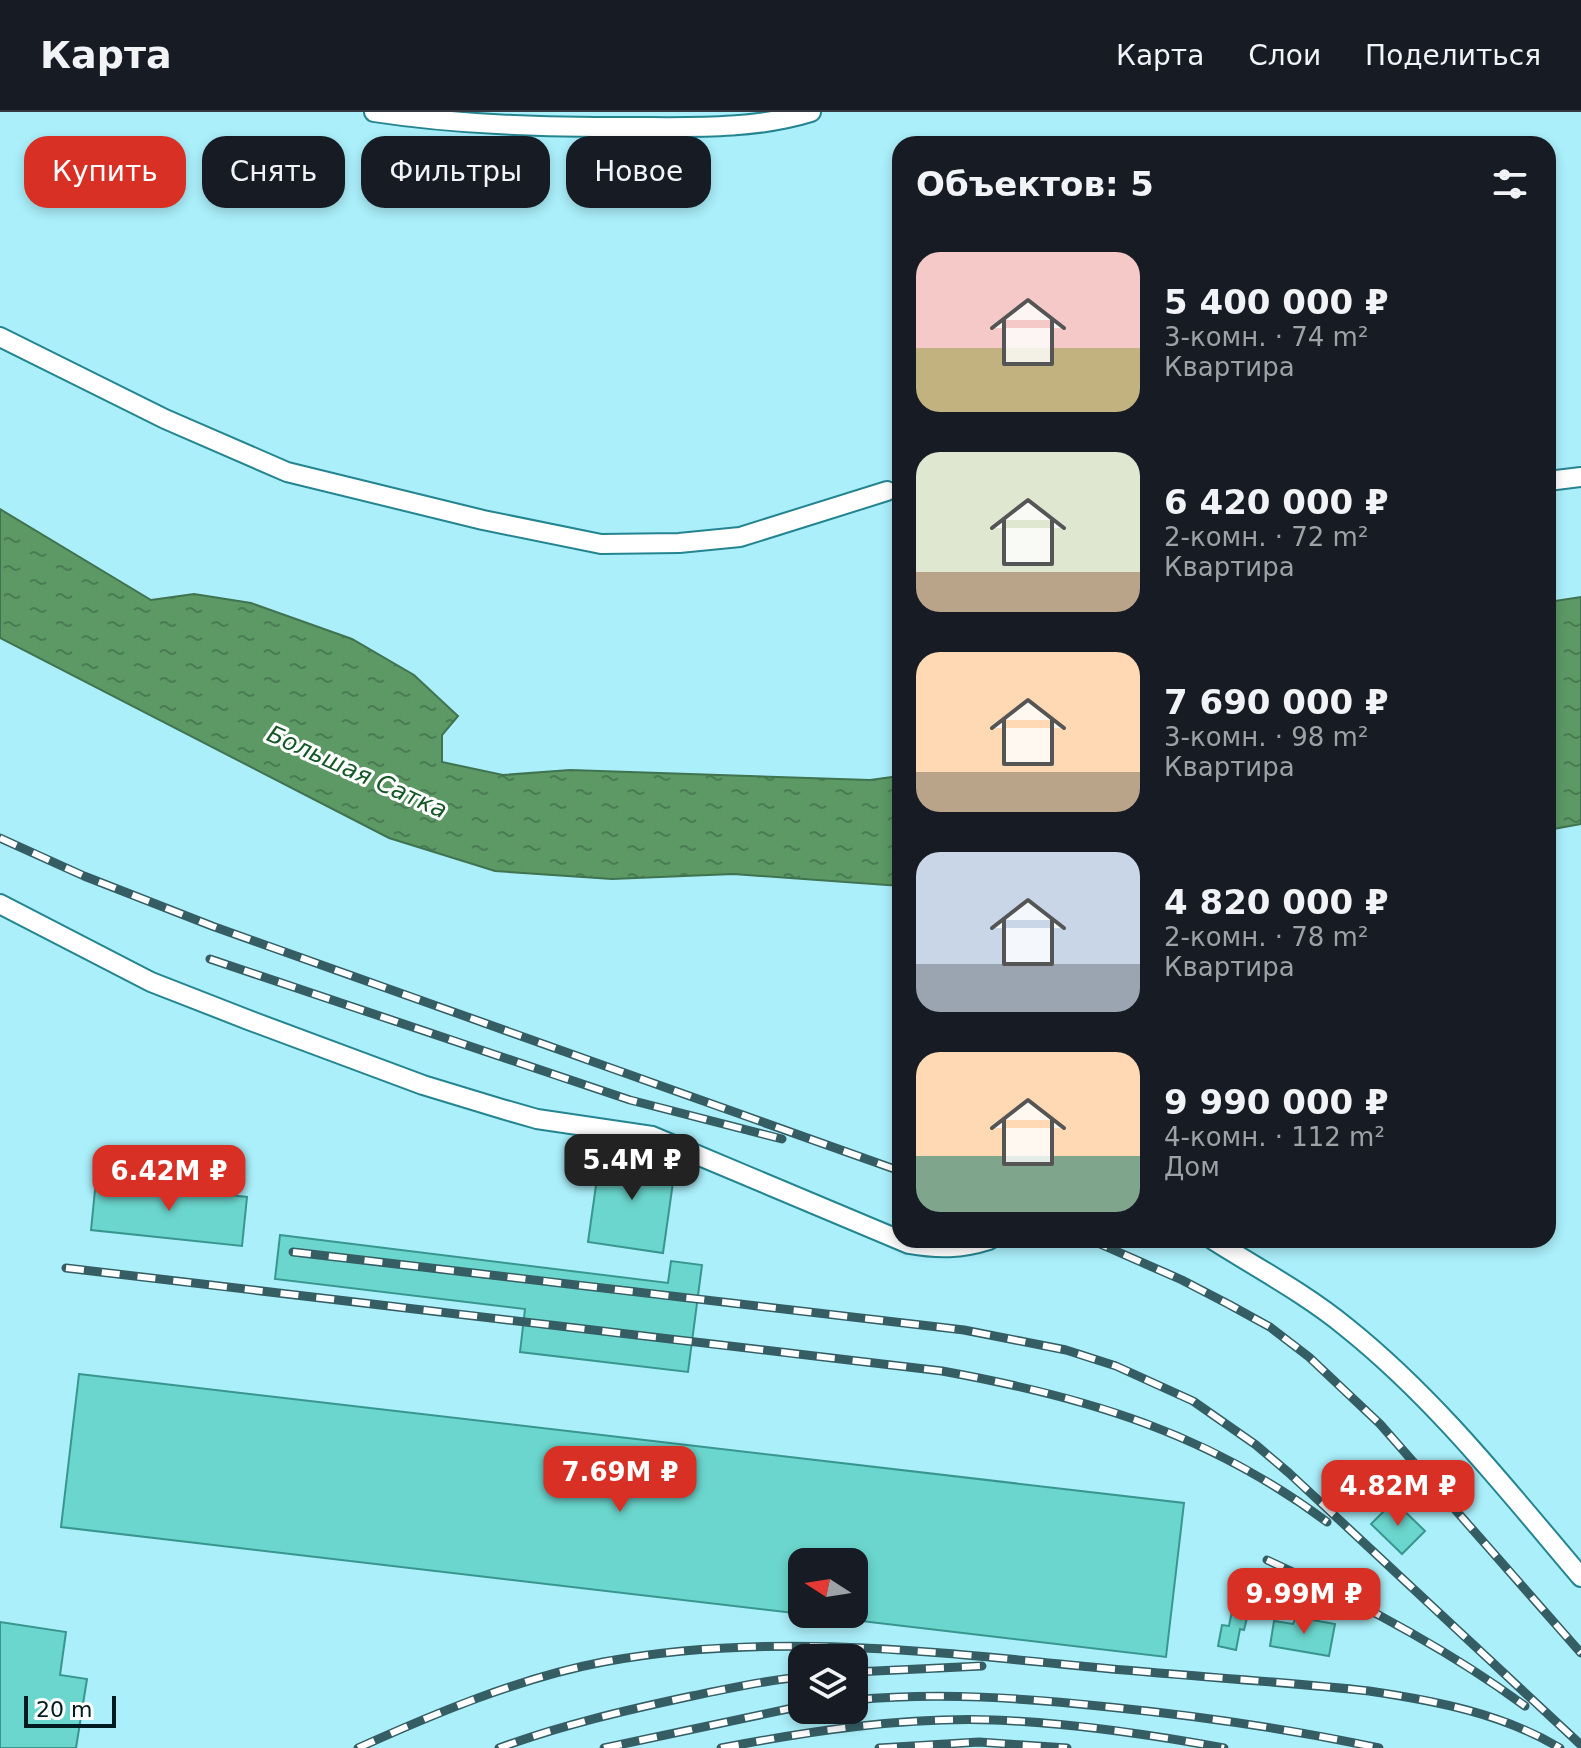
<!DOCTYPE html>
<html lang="ru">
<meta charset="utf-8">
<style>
:root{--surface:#171b24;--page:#20242c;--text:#f1f3f6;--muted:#9ea1a6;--line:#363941;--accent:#d93025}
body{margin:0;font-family:"DejaVu Sans",sans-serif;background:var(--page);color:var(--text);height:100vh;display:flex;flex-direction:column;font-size:30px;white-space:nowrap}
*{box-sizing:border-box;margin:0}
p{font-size:26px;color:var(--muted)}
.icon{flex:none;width:44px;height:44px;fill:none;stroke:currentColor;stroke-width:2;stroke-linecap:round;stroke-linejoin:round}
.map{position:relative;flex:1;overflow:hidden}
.drawer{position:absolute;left:892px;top:24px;width:664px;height:1112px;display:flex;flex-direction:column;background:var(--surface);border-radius:24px;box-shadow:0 4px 12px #0003}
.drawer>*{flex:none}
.banner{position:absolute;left:24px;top:24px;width:748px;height:72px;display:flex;gap:16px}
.needle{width:52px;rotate:282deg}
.tools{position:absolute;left:788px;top:1436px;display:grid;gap:16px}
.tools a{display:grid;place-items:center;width:80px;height:80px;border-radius:16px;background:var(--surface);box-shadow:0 4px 12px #0003;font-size:40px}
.scale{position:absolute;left:24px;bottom:20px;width:92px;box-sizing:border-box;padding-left:8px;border:4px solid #001b1f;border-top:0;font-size:22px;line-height:28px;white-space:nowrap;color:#001b1f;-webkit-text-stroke:6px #fff;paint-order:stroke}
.price{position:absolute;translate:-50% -68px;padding:0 18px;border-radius:16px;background:var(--accent);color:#fff;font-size:26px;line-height:52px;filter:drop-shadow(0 2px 4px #0008)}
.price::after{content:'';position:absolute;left:50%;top:48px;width:24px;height:18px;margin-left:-12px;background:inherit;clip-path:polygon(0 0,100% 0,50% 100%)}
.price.on{background:#222;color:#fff}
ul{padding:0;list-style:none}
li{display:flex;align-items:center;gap:24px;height:200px;padding:0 24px}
li span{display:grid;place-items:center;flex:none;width:224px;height:160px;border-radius:24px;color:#555}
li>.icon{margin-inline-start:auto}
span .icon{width:96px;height:96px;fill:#fffc;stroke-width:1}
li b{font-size:34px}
h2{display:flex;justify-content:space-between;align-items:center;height:96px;padding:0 24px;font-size:34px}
.pill{padding:0 28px;border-radius:24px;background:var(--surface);box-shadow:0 4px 12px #0003;font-size:28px;line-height:72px}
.pill.on{background:var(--accent);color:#fff}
header{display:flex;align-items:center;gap:48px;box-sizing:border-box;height:112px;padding:0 40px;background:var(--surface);border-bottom:2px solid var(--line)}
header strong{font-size:38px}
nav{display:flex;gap:44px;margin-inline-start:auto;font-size:28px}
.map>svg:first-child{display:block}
.water{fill:url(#water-ripples);stroke:#407350;stroke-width:2}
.building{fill:#6bd6cd;stroke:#39968f;stroke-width:2}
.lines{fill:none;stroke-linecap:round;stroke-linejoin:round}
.service-casing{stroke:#248591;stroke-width:22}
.service{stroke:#fff;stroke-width:18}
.rail-casing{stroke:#355d64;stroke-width:9}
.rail{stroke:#fff;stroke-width:6;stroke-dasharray:18;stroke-linecap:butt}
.labels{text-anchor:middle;stroke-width:6;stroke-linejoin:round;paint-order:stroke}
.water-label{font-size:24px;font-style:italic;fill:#145826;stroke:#fff}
</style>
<header>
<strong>Карта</strong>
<nav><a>Карта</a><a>Слои</a><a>Поделиться</a></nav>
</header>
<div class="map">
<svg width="1581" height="1636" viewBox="0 0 1581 1636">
<defs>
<pattern id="water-ripples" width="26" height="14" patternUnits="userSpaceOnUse" patternTransform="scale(2)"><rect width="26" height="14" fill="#5c9965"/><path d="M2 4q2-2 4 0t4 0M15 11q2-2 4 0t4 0" fill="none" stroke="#4a7c53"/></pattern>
</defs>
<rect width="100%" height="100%" fill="#aaeffa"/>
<path class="water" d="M 0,397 L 151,488 L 194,482 L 251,491 L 352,527 L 414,563 L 458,604 L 442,623 L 442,650 L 503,663 L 570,658 L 870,668 L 900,664 L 900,774 L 733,762 L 612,767 L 495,759 L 389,726 L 0,526 Z
M 1581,485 L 1581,712 L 1548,718 L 1548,490 Z"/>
<path class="building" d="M 601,1038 L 676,1049 L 663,1141 L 588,1130 Z
M 96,1068 L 247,1085 L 242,1134 L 91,1118 Z
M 280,1123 L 668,1171 L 671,1149 L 702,1153 L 688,1260 L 520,1240 L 525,1197 L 275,1167 Z
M 79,1262 L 1184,1391 L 1166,1545 L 802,1502 L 854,1502 L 854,1450 L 802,1450 L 802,1502 L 61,1415 Z
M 1394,1389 L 1425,1419 L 1402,1442 L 1371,1412 Z
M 1232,1499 L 1248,1502 L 1244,1518 L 1240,1517 L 1236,1538 L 1218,1534 L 1222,1513 L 1229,1514 Z
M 1296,1505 L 1335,1512 L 1329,1544 L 1270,1534 L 1274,1509 L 1293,1512 Z
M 0,1510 L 66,1520 L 60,1563 L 87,1567 L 76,1636 L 0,1636 Z"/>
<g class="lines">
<defs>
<path id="service" d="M 374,0 C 459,13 543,15 629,15 C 689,15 753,18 811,0
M 0,225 L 165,307 L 287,360 L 483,408 L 601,432 L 679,431 L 740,425 L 887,379
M 1548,369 L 1581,365
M 0,792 L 151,870 L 251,909 L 423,973 L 502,997 L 537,1007 L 652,1024 L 909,1132 C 938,1137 961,1137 989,1128
M 1213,1128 C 1257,1156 1306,1182 1346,1215 C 1436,1287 1507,1378 1581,1465"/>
</defs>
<use href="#service" class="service-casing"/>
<use href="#service" class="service"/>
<defs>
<path id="rail" d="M 0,726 L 84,764 L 212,814 L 900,1059
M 210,847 L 630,988 L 782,1027
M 1091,1128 L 1182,1168 L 1230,1193 L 1270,1215 L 1309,1245 L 1380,1312 L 1581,1541
M 293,1140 L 964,1218 L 1066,1238 L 1116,1254 L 1193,1289 L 1256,1333 L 1289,1361 L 1581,1633
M 66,1156 L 942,1259 C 1086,1285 1208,1321 1327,1410
M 1267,1448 C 1355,1488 1446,1536 1525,1594
M 854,1560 L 982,1554
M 854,1588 C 938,1580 1025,1586 1109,1595 C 1199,1604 1290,1617 1379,1636
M 358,1636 C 436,1601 519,1566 603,1550 C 766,1520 927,1539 1091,1555 C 1184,1564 1276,1569 1369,1579 C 1436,1589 1501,1601 1560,1636
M 499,1636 C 562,1613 626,1598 692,1584 C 728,1577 765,1568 802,1565
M 604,1636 L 802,1594
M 721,1636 C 810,1619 902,1605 994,1608 C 1071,1611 1147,1622 1224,1636
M 879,1636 L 979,1630 L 1067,1636"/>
</defs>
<use href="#rail" class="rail-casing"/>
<use href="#rail" class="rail"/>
</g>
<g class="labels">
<g class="water-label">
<text transform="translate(357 660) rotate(24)" y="8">Большая Сатка</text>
</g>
</g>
</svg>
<div class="tools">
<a><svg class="needle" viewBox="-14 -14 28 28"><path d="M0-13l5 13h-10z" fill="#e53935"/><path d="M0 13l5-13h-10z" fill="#9ea1a6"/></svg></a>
<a><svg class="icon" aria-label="layers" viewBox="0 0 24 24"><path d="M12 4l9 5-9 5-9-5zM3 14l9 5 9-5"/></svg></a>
</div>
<div class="scale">20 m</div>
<b class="price on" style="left:632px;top:1090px">5.4M ₽</b>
<b class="price" style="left:169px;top:1101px">6.42M ₽</b>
<b class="price" style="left:620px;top:1402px">7.69M ₽</b>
<b class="price" style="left:1398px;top:1416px">4.82M ₽</b>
<b class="price" style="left:1304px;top:1524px">9.99M ₽</b>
<div class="banner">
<a class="pill on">Купить</a>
<a class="pill">Снять</a>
<a class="pill">Фильтры</a>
<a class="pill">Новое</a>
</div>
<section class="drawer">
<h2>Объектов: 5<svg class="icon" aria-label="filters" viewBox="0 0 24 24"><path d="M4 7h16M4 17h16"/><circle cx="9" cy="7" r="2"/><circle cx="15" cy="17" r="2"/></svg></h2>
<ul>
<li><span style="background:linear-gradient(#f6c9c9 60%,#c2b280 0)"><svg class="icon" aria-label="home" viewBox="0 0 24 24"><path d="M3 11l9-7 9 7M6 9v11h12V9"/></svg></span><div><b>5 400 000 ₽</b><p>3-комн. · 74 m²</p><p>Квартира</p></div></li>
<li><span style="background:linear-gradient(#dfe7d0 75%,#b9a48a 0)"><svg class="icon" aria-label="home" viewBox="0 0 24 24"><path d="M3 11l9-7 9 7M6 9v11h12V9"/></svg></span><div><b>6 420 000 ₽</b><p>2-комн. · 72 m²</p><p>Квартира</p></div></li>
<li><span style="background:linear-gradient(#ffd9b3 75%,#b9a48a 0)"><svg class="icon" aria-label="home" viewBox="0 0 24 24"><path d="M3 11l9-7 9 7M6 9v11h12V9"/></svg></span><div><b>7 690 000 ₽</b><p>3-комн. · 98 m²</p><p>Квартира</p></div></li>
<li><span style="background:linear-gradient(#c9d6e8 70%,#9aa5b1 0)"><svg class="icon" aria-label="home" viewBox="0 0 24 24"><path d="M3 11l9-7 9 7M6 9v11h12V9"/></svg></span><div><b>4 820 000 ₽</b><p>2-комн. · 78 m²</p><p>Квартира</p></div></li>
<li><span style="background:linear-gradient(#ffd9b3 65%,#7fa58c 0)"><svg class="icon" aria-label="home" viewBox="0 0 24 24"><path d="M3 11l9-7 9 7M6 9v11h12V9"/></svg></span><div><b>9 990 000 ₽</b><p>4-комн. · 112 m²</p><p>Дом</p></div></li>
</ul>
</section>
</div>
